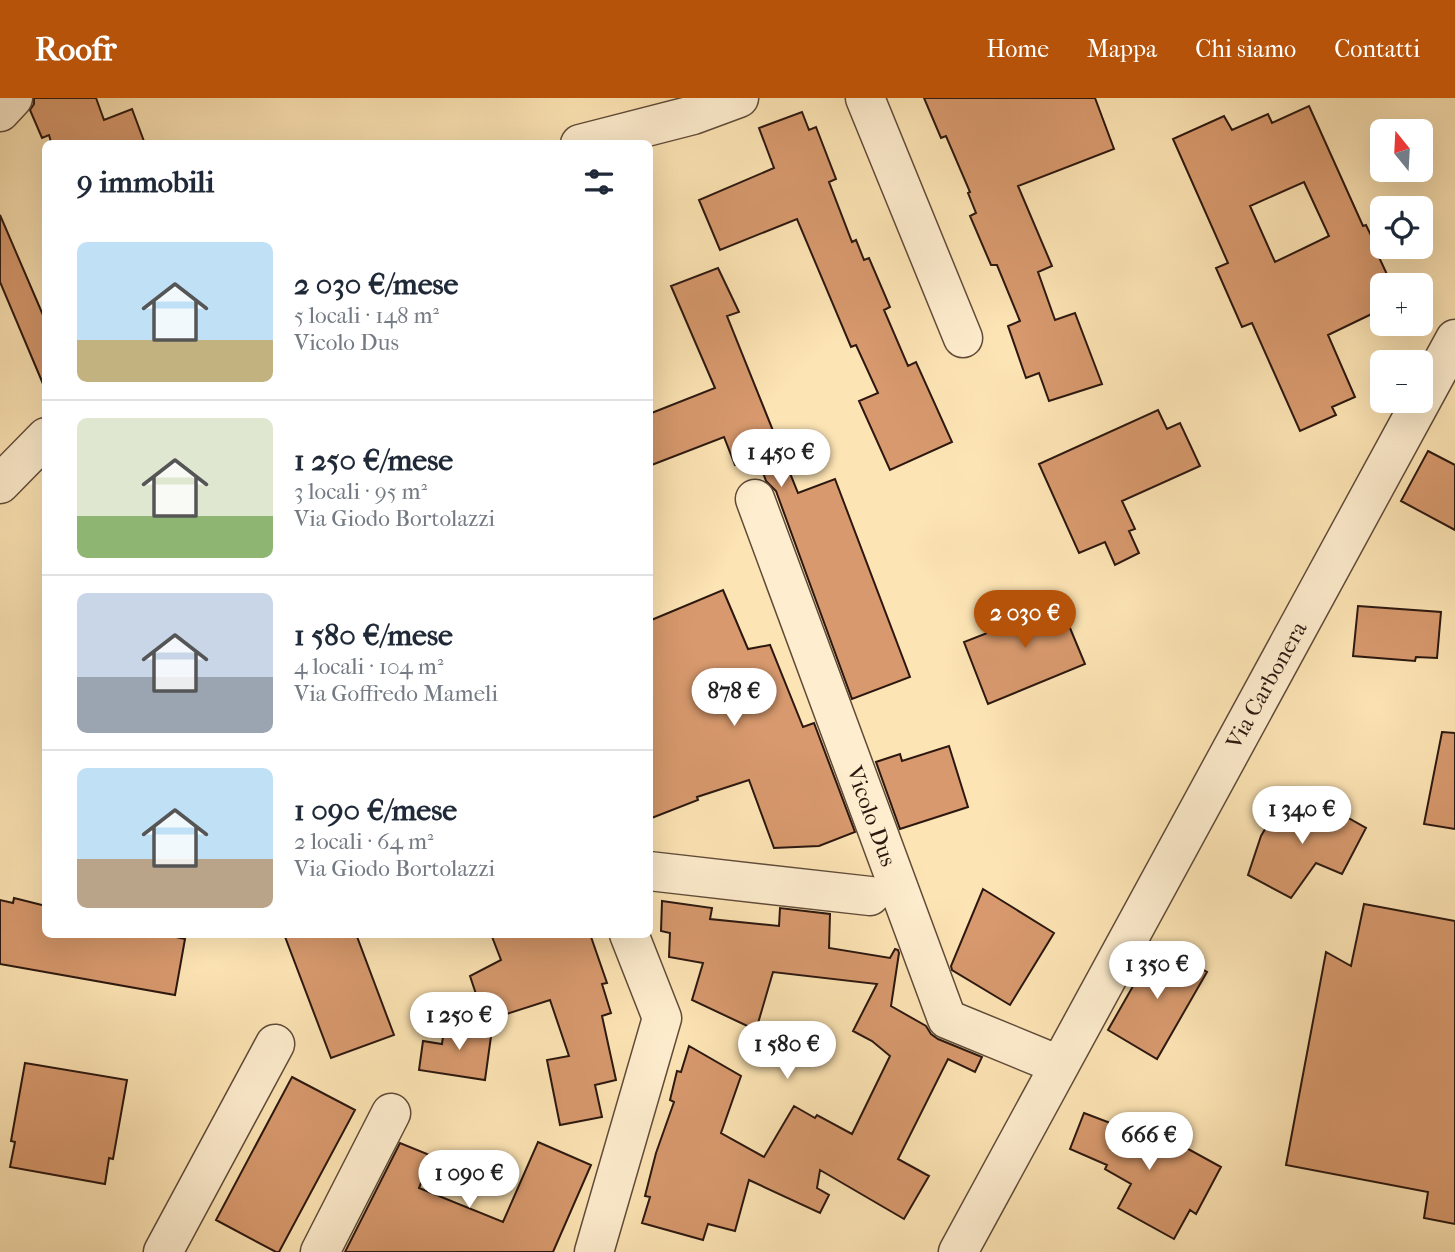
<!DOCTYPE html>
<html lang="it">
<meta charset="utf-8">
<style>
:root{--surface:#fff;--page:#f6f6f7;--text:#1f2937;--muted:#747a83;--line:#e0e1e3;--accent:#b45309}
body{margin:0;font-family:"IM FELL French Canon",serif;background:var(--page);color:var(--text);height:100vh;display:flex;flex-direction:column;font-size:26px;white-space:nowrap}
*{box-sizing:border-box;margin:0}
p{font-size:23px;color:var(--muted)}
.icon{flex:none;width:38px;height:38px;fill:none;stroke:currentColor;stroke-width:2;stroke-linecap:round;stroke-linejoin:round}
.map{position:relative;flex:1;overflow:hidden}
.drawer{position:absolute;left:42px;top:42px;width:611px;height:798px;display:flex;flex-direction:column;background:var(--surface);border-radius:10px;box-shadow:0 7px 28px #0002}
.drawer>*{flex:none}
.needle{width:46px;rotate:342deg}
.fabs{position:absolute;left:1370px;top:21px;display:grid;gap:14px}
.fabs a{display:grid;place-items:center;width:63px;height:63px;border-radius:10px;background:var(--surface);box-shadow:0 7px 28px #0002;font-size:35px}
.price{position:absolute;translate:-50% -60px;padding:0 16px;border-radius:24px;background:#fff;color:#222;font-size:23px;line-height:46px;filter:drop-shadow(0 2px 4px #0008)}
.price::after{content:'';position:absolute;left:50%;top:42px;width:21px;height:16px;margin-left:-10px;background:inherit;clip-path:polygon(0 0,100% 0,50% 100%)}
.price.active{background:var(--accent);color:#fff}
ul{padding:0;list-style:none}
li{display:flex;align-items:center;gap:21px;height:175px;padding:0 35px}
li+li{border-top:2px solid var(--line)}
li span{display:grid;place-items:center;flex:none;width:196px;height:140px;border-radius:10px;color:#555}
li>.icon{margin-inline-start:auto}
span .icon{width:84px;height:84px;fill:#fffc;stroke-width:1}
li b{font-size:30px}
h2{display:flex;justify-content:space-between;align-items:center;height:84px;padding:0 35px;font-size:30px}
header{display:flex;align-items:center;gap:42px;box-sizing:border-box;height:98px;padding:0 35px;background:var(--accent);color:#fff}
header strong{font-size:33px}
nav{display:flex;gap:38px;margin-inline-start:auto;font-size:24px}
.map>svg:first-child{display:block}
.building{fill:#d7996d;stroke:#2c1810;stroke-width:2;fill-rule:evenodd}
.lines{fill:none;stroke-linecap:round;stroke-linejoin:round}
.minor-casing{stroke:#604b39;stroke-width:41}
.minor{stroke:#feedce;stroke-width:38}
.labels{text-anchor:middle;stroke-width:6;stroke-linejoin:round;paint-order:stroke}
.street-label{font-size:23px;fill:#2c1810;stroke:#feedce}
</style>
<header>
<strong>Roofr</strong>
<nav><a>Home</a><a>Mappa</a><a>Chi siamo</a><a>Contatti</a></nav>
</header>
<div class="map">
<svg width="1455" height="1154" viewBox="0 0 1455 1154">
<rect width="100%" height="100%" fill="#fde4b4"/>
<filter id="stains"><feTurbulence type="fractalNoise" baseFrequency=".00286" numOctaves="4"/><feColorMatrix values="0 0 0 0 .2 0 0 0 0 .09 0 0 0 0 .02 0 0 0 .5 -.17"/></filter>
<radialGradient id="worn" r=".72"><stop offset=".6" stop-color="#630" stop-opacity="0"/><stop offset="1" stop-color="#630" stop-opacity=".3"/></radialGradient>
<path class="building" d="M 34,0 L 96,0 L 104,22 L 132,11 L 145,46 L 50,46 L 51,44 L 49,37 L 42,40 L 30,12 L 34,6 Z
M 924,0 L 1095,0 L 1114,51 L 1018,88 L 1052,168 L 1038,174 L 1055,222 L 1075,215 L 1102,286 L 1049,303 L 1039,275 L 1026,280 L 1008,228 L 1020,223 L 997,167 L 991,167 L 970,118 L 976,115 L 968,95 L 970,94 L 946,38 L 941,40 Z
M 1309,8 L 1363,128 L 1366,127 L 1379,154 L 1377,155 L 1392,187 L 1382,187 L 1382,211 L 1328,237 L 1355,299 L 1332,309 L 1336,317 L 1300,333 L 1252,225 L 1242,229 L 1216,170 L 1228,165 L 1173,41 L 1224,18 L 1232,32 L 1268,16 L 1272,25 ZM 1304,84 L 1329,138 L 1275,164 L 1250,108 Z
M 802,14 L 809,32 L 816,29 L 836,81 L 829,84 L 852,144 L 856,142 L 864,162 L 869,160 L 890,209 L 884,212 L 908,268 L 916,264 L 952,344 L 890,372 L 859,303 L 878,295 L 856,247 L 851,249 L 797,121 L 720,152 L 699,102 L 774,70 L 759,30 Z
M 0,117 L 46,224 L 46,293 L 0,184 Z
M 718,170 L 739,214 L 727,218 L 798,395 L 835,381 L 910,579 L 852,601 L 776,393 L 766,383 L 757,358 L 735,367 L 724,339 L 649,368 L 649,316 L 715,290 L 671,188 Z
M 1158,312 L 1167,331 L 1180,325 L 1200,368 L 1122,403 L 1135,431 L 1129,433 L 1139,455 L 1115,467 L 1105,444 L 1079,455 L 1039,366 Z
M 1428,353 L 1455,367 L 1455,432 L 1401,403 Z
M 723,492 L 748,551 L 770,547 L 803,629 L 814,625 L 855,734 L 819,748 L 774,750 L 749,682 L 697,699 L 698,702 L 649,721 L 649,523 Z
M 1055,494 L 1085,566 L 988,606 L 964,544 L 1013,525 L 1008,513 Z
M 1358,508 L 1441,514 L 1437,560 L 1416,559 L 1415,563 L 1353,558 Z
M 1442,634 L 1455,635 L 1455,731 L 1424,726 Z
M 949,648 L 968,709 L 900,731 L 876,664 L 900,656 L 902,663 Z
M 1285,697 L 1331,722 L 1336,713 L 1366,730 L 1342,776 L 1316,765 L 1291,800 L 1248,777 L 1261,738 Z
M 983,791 L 1054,835 L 1010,907 L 952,872 L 951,868 Z
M 14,800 L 46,808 L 46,836 L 163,836 L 185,841 L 175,897 L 0,866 L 0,802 L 13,805 Z
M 662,803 L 712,810 L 710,821 L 779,828 L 780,810 L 830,816 L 829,850 L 890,860 L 895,851 L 898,852 L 899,855 L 891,908 L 926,928 L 931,936 L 938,941 L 982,959 L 975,974 L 948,961 L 898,1061 L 929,1078 L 904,1121 L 820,1072 L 817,1090 L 829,1097 L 820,1115 L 749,1082 L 735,1133 L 708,1126 L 703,1142 L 642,1125 L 650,1099 L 645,1098 L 656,1055 L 674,1004 L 670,1002 L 677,973 L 681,974 L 689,948 L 741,978 L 721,1035 L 764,1059 L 794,1008 L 815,1020 L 817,1017 L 852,1036 L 890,958 L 872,943 L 853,933 L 877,886 L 773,874 L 756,932 L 692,902 L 703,865 L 669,859 L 670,835 L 661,833 Z
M 1364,806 L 1455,823 L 1455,1126 L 1424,1120 L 1428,1094 L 1286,1067 L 1326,854 L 1351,868 Z
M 284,836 L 356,836 L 394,937 L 331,960 Z
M 491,836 L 590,836 L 607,885 L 602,886 L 611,915 L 602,918 L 616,982 L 595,987 L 602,1019 L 560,1027 L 547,962 L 569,958 L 550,902 L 485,923 L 470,878 L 501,862 Z
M 1157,846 L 1207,874 L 1157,961 L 1108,932 Z
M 445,924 L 492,931 L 485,982 L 419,972 L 423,943 L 442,946 Z
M 25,965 L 127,982 L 113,1061 L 109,1060 L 105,1086 L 10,1069 L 15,1044 L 11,1043 Z
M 292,979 L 355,1012 L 279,1154 L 276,1154 L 216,1122 Z
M 1084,1015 L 1126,1031 L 1129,1027 L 1168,1049 L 1172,1042 L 1221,1069 L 1196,1116 L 1190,1112 L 1174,1141 L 1118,1110 L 1131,1086 L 1105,1071 L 1107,1067 L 1070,1051 Z
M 538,1044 L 591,1067 L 553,1154 L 345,1154 L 400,1045 L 432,1058 L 419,1090 L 503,1124 Z"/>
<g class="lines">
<defs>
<path id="minor" d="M 865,0 L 963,240
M 0,14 L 13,0
M 580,46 L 693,17 L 739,0
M 0,386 L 46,339
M 755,401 L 947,921 L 1059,967
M 649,773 L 870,798
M 163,1154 L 275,946
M 320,1154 L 391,1015
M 594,1154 L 662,920 L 629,836
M 958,1154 L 1455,241"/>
</defs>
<use href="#minor" class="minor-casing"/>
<use href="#minor" class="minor"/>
</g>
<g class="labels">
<g class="street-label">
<text transform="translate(1266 587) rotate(-61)" y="8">Via Carbonera</text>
<text transform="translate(872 718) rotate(70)" y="8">Vicolo Dus</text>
</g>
</g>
<rect width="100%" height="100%" filter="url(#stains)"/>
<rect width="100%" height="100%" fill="url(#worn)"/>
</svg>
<div class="fabs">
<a><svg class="needle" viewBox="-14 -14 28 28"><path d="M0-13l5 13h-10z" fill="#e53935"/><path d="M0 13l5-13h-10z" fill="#747a83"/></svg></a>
<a><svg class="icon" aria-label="locate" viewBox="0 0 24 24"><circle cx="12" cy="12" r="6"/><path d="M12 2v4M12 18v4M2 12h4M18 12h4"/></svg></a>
<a>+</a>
<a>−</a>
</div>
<b class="price" style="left:781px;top:391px">1 450 €</b>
<b class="price active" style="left:1025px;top:552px">2 030 €</b>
<b class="price" style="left:734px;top:630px">878 €</b>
<b class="price" style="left:1302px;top:748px">1 340 €</b>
<b class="price" style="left:1157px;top:903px">1 350 €</b>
<b class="price" style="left:459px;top:954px">1 250 €</b>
<b class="price" style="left:787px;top:983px">1 580 €</b>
<b class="price" style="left:1149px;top:1074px">666 €</b>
<b class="price" style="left:469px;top:1112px">1 090 €</b>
<section class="drawer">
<h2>9 immobili<svg class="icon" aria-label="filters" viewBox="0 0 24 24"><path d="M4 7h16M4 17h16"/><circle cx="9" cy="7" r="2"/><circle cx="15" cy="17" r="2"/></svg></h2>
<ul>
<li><span style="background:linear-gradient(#bfe0f5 70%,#c2b280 0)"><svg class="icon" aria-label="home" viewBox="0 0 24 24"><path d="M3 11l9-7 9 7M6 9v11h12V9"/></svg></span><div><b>2 030 €/mese</b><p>5 locali · 148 m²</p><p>Vicolo Dus</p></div></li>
<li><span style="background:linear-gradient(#dfe7d0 70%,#8fb573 0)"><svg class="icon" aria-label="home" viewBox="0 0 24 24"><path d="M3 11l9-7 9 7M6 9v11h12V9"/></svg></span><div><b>1 250 €/mese</b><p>3 locali · 95 m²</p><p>Via Giodo Bortolazzi</p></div></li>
<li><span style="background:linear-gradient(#c9d6e8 60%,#9aa5b1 0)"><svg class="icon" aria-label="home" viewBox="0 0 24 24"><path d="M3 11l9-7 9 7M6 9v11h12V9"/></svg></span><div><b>1 580 €/mese</b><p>4 locali · 104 m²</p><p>Via Goffredo Mameli</p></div></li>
<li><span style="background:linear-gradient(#bfe0f5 65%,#b9a48a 0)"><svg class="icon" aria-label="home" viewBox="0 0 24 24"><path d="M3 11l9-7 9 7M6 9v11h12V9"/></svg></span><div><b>1 090 €/mese</b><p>2 locali · 64 m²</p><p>Via Giodo Bortolazzi</p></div></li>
</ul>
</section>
</div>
